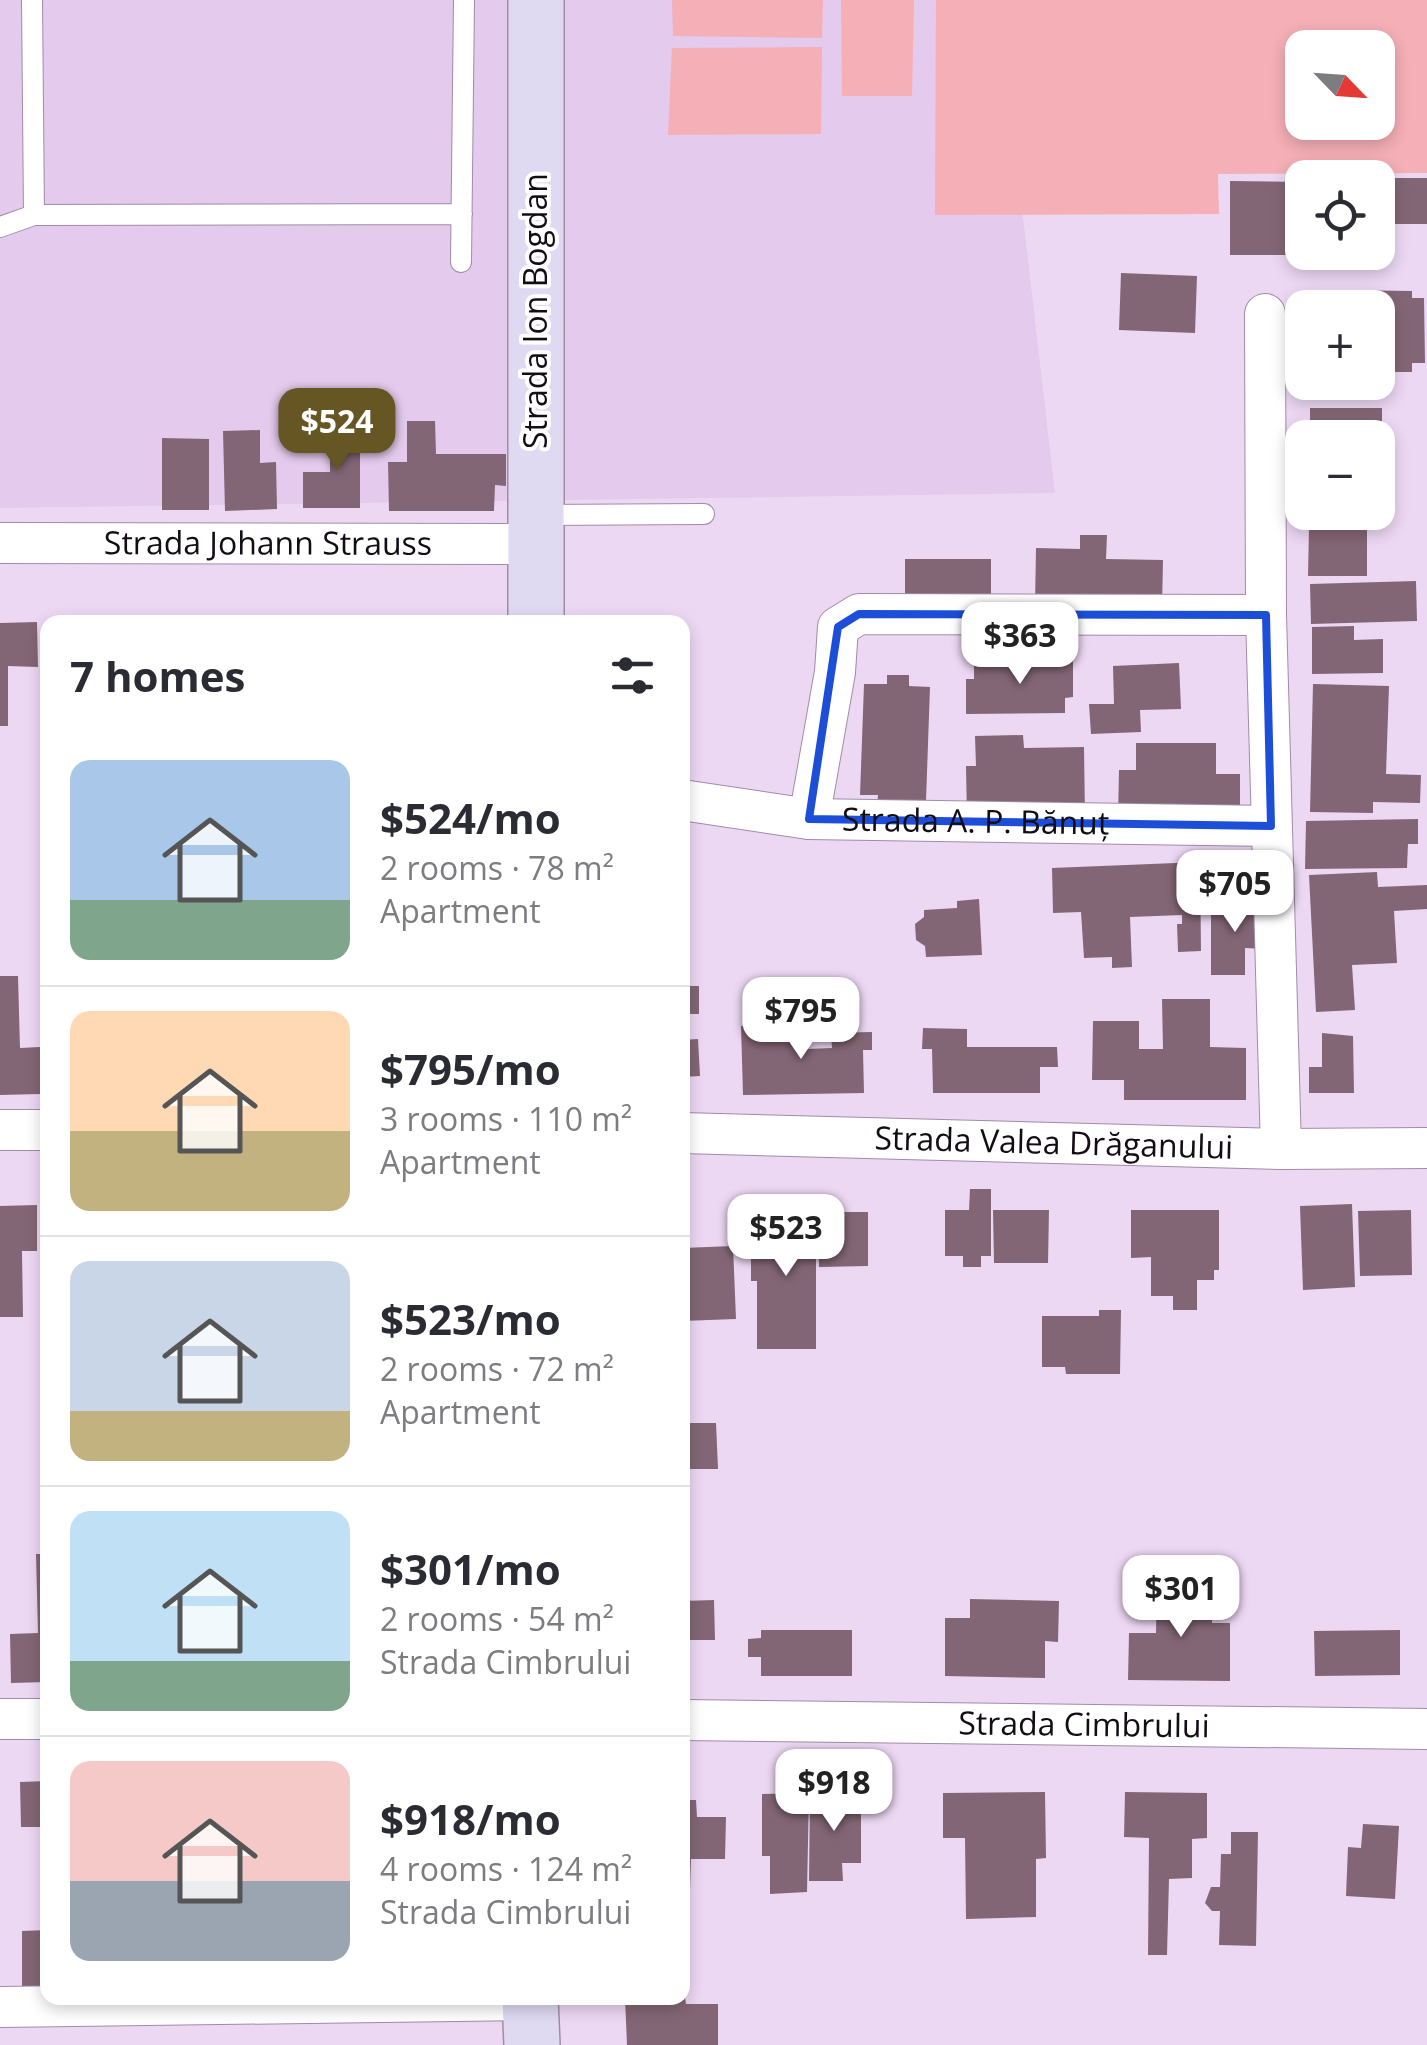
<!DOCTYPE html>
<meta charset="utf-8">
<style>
:root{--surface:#fff;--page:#f2f2f3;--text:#2b2b33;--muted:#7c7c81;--line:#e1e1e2;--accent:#655623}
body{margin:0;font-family:"Open Sans",sans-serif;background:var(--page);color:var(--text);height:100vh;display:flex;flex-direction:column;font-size:38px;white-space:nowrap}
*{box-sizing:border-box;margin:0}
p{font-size:32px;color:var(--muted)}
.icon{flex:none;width:55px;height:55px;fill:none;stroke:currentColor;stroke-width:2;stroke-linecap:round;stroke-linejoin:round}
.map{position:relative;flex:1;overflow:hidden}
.panel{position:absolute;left:40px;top:615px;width:650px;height:1390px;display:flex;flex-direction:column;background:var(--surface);border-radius:20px;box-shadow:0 5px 15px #0003}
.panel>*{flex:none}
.needle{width:65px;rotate:115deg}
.controls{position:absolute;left:1285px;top:30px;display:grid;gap:20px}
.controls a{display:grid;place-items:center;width:110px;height:110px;border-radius:20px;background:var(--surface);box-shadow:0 5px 15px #0003;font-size:50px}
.price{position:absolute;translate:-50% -85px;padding:0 22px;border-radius:20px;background:#fff;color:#222;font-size:32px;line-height:65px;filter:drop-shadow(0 2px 5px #0008)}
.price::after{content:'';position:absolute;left:50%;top:60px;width:30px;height:22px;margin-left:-15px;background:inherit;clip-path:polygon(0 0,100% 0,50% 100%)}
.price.selected{background:var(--accent);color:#fff}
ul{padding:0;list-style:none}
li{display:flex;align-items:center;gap:30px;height:250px;padding:0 30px}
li+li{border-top:2px solid var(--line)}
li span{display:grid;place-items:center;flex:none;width:280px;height:200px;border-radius:20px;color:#555}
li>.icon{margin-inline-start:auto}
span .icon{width:120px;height:120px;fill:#fffc;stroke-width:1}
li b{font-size:42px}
h2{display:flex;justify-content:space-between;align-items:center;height:120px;padding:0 30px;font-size:42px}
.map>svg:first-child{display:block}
.built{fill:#e4caec}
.green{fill:#f5afb6;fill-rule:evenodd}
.building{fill:#836675}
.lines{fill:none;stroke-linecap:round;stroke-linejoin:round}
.lane-casing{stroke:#a08ca6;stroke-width:22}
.street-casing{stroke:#a08ca6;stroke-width:42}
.secondary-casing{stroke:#a08ca6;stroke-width:58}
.lane{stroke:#fff;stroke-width:20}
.street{stroke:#fff;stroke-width:40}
.secondary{stroke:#dfdaf2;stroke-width:55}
.marked{fill:none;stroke:#1d4ed8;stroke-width:8;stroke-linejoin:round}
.labels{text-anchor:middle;stroke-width:8;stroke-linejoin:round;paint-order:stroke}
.street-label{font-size:32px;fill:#130c15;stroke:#fff}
</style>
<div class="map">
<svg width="1427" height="2045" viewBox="0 0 1427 2045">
<rect width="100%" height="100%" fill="#edd8f4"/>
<path class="built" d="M 0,0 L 998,0 L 1055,493 L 0,508 Z"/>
<path class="green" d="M 672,0 L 823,0 L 822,38 L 673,36 Z
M 841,0 L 914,0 L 912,96 L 842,96 Z
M 936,0 L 1427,0 L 1427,173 L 1218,174 L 1219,214 L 935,215 ZM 1302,48 L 1378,48 L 1378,122 L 1302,122 Z
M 822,47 L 821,134 L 668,135 L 672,48 Z"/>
<path class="building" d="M 1378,178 L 1427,178 L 1427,224 L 1378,224 Z
M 1230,181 L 1302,182 L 1302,255 L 1230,255 Z
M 1121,273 L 1197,276 L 1195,333 L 1119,330 Z
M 1341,290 L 1412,291 L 1412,298 L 1424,298 L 1425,363 L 1412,363 L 1412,372 L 1378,372 L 1378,308 L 1341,308 Z
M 1310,408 L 1382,408 L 1382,486 L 1378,486 L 1378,438 L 1310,438 Z
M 407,421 L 435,421 L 436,454 L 506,454 L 506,486 L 495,485 L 494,511 L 389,511 L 388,462 L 407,462 Z
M 330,424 L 360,425 L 360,508 L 303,508 L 303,472 L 330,472 Z
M 260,430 L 260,463 L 276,462 L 277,509 L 225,511 L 223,431 Z
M 162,438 L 209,439 L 209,510 L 162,510 Z
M 1309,528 L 1367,528 L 1367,576 L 1308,576 Z
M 1080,535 L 1107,535 L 1106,559 L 1163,560 L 1162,608 L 1035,605 L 1036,548 L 1080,549 Z
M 905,559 L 991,559 L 991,608 L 905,608 Z
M 1416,581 L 1417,621 L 1311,624 L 1310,584 Z
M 492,615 L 493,622 L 384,622 L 384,619 Z
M 37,622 L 38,667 L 8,666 L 8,726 L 0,726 L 0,623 Z
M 1354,626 L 1354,640 L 1383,639 L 1383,673 L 1312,674 L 1312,627 Z
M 1073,659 L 1073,697 L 1065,698 L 1065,713 L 966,714 L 966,679 L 974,679 L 974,660 Z
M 1179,663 L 1181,709 L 1140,710 L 1141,732 L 1091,734 L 1089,704 L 1114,704 L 1113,666 Z
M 887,675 L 909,675 L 909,686 L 930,687 L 926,801 L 910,801 L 910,809 L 877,808 L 878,795 L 860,795 L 864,684 L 887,684 Z
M 1313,684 L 1389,686 L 1386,774 L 1421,775 L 1420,803 L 1373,802 L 1373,813 L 1310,812 Z
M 1023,735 L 1024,748 L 1084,747 L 1085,817 L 967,820 L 966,766 L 976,766 L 975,736 Z
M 1136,743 L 1216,743 L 1216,774 L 1240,774 L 1240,820 L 1118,818 L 1119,770 L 1136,770 Z
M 1418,819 L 1418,844 L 1408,844 L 1407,868 L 1305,869 L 1306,821 Z
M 1200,862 L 1201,951 L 1178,952 L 1177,924 L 1182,924 L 1182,915 L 1130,917 L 1132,967 L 1112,968 L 1112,957 L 1084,958 L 1081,912 L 1053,913 L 1052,868 Z
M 682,864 L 689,864 L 690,933 L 682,933 Z
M 1377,872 L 1378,887 L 1427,885 L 1427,909 L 1394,911 L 1397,963 L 1352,965 L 1355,1010 L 1316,1012 L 1309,875 Z
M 979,899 L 982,955 L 926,957 L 925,946 L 916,940 L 915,924 L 924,917 L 924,910 L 957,908 L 957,901 Z
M 1211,902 L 1264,902 L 1264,949 L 1245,948 L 1245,975 L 1211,975 Z
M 0,976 L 18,976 L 20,1048 L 40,1047 L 41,1094 L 0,1095 Z
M 682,986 L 699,986 L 699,1014 L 682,1014 Z
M 1162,999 L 1210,999 L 1210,1047 L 1246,1048 L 1246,1100 L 1124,1100 L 1124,1080 L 1092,1080 L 1093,1021 L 1139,1021 L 1139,1049 L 1163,1049 Z
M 806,1024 L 806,1049 L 832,1048 L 831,1033 L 872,1032 L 872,1050 L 863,1050 L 864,1093 L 743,1095 L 741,1026 Z
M 923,1028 L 967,1029 L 967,1047 L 1057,1047 L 1058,1067 L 1040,1067 L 1040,1093 L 933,1093 L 932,1049 L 922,1049 Z
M 1322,1033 L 1353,1036 L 1354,1093 L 1309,1093 L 1309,1067 L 1322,1067 Z
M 698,1039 L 700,1076 L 682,1077 L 682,1040 Z
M 970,1189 L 991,1189 L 991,1256 L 981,1256 L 981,1267 L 963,1267 L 963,1256 L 945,1256 L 945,1210 L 969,1210 Z
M 1352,1204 L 1355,1287 L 1303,1290 L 1300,1206 Z
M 37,1205 L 37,1251 L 22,1251 L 23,1317 L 0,1317 L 0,1206 Z
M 763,1207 L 816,1207 L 816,1349 L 757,1349 L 757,1281 L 751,1281 L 751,1246 L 762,1246 Z
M 993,1210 L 1049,1210 L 1048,1263 L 994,1263 Z
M 1131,1210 L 1219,1210 L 1219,1270 L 1214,1270 L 1214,1280 L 1197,1280 L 1197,1310 L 1173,1310 L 1173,1296 L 1151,1296 L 1151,1257 L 1131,1258 Z
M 1411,1210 L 1412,1275 L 1360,1276 L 1358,1211 Z
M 818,1212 L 868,1212 L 868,1266 L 819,1267 Z
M 733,1246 L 736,1319 L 682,1321 L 682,1248 Z
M 1099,1310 L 1121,1310 L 1120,1374 L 1066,1374 L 1065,1367 L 1042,1367 L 1042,1316 L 1099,1316 Z
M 682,1423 L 716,1423 L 718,1469 L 688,1469 L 688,1479 L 682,1479 Z
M 36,1554 L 48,1554 L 48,1682 L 11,1683 L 10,1634 L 38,1633 Z
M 1157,1578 L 1197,1578 L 1197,1613 L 1212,1613 L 1212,1623 L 1230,1623 L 1230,1681 L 1128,1680 L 1129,1633 L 1156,1633 Z
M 970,1599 L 1059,1601 L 1058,1642 L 1045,1641 L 1045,1678 L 945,1676 L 945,1618 L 970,1618 Z
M 714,1600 L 715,1640 L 688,1640 L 687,1665 L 682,1665 L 682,1601 Z
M 761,1630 L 852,1630 L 852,1676 L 761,1676 L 761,1657 L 748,1657 L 748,1639 L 761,1638 Z
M 1400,1630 L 1400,1675 L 1315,1676 L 1314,1631 Z
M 48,1781 L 48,1827 L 21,1827 L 20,1782 Z
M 1045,1792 L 1046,1858 L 1036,1859 L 1036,1917 L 966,1919 L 965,1838 L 943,1838 L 943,1793 Z
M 1125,1792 L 1207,1793 L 1207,1838 L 1192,1839 L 1192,1878 L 1169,1879 L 1167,1955 L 1148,1955 L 1149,1838 L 1124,1837 Z
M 809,1793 L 807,1892 L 770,1894 L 770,1856 L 762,1856 L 762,1794 Z
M 810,1793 L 861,1793 L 861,1863 L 842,1863 L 843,1881 L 809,1881 Z
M 682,1800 L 696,1800 L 697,1817 L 726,1817 L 725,1859 L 691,1859 L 690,1891 L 682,1891 Z
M 1363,1824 L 1399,1826 L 1395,1899 L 1346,1896 L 1348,1847 L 1361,1848 Z
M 1231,1832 L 1258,1832 L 1256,1946 L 1219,1945 L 1220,1911 L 1212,1911 L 1205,1903 L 1211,1887 L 1220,1887 L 1221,1854 L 1231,1854 Z
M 48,1930 L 48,1990 L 22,1990 L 22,1931 Z
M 625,1998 L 685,1998 L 686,2004 L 718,2004 L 718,2045 L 627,2045 Z"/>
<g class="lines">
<defs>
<path id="lane" d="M 32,0 L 34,215
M 0,227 L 34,215 L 462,214
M 461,262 L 464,0
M 539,515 L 704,514"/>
<g id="street">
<path d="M 1265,314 L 1266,615 L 1281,1149"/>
<path id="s1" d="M 0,543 L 537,544"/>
<path id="s2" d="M 682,800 L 809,819 L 1271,826"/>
<path d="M 809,819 L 835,672 L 838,627 L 859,614 L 1266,615"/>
<path d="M 0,1130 L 48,1130"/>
<path id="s3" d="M 682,1133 L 1281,1149 L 1427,1148"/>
<path d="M 0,1719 L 48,1719"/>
<path id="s4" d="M 682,1720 L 1427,1729"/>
<path d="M 0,2007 L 530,2000"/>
</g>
<path id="secondary" d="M 536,0 L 536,622
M 530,1998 L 532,2045"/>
</defs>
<use href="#lane" class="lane-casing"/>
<use href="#street" class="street-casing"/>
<use href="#secondary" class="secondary-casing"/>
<use href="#lane" class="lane"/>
<use href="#street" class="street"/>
<use href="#secondary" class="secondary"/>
</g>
<path class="marked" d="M 859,614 L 1266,615 L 1271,826 L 809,819 L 838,627 Z"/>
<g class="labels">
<g class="street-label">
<text transform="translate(536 311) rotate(-90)" y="11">Strada Ion Bogdan</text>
<text dy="11" stroke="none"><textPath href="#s1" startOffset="268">Strada Johann Strauss</textPath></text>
<text dy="11" stroke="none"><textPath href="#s2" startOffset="295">Strada A. P. Bănuț</textPath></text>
<text dy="11" stroke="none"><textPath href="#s3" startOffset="372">Strada Valea Drăganului</textPath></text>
<text dy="11" stroke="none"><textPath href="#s4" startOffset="402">Strada Cimbrului</textPath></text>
</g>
</g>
</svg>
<div class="controls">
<a><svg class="needle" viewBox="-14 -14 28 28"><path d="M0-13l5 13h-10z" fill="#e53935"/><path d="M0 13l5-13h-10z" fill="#7c7c81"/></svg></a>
<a><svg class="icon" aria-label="locate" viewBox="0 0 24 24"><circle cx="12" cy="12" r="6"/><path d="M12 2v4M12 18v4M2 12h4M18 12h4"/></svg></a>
<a>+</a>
<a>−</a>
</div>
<b class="price selected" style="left:337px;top:473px">$524</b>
<b class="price" style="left:1020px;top:687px">$363</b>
<b class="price" style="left:1235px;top:935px">$705</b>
<b class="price" style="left:801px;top:1062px">$795</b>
<b class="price" style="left:786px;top:1279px">$523</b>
<b class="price" style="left:1181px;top:1640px">$301</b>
<b class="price" style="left:834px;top:1834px">$918</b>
<section class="panel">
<h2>7 homes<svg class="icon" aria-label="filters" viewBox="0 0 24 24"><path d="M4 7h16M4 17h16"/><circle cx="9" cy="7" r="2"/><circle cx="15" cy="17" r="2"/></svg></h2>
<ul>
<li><span style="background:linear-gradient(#a9c7e8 70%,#7fa58c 0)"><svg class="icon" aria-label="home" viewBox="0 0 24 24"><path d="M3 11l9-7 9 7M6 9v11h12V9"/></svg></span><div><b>$524/mo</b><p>2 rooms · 78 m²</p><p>Apartment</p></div></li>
<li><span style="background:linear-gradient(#ffd9b3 60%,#c2b280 0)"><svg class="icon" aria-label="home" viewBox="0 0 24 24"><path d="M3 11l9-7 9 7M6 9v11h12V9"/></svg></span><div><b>$795/mo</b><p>3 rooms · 110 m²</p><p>Apartment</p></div></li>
<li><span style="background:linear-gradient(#c9d6e8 75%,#c2b280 0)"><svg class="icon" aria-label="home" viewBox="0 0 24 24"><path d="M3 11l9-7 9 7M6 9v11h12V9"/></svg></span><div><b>$523/mo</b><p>2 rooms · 72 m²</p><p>Apartment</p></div></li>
<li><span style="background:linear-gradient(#bfe0f5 75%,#7fa58c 0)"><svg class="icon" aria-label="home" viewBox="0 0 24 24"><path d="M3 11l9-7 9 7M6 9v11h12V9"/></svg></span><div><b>$301/mo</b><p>2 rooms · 54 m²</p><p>Strada Cimbrului</p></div></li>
<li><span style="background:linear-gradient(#f6c9c9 60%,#9aa5b1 0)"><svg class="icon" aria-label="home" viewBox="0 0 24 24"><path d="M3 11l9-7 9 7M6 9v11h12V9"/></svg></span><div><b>$918/mo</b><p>4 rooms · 124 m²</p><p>Strada Cimbrului</p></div></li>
</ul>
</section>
</div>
